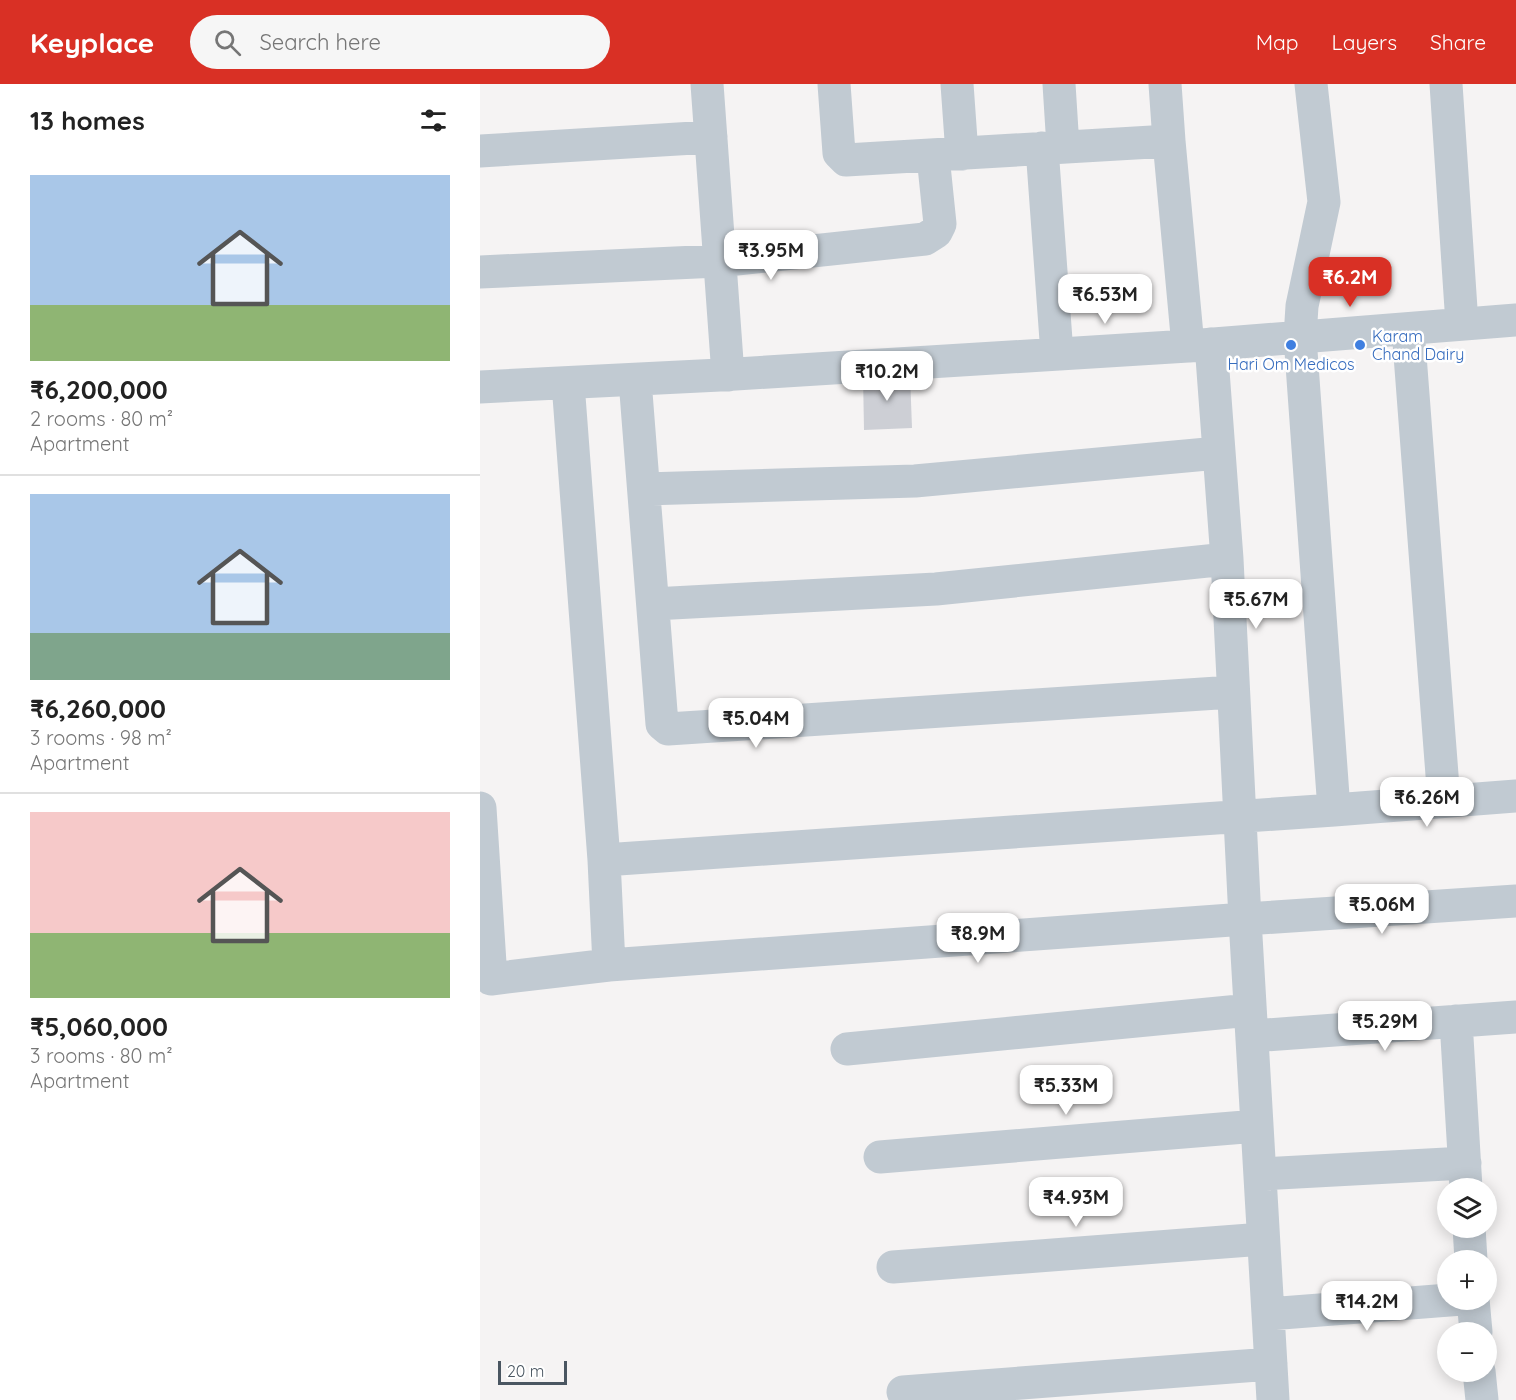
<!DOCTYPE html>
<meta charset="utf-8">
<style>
:root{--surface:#fff;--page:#f6f6f6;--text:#222;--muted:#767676;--line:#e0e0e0;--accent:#d93025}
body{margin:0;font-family:Quicksand,sans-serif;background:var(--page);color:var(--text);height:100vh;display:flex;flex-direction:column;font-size:22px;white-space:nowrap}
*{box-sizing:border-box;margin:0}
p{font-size:20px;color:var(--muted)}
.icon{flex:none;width:33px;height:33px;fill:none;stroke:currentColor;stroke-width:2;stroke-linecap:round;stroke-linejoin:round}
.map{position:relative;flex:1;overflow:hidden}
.details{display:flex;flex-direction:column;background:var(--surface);width:480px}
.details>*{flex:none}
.fabs{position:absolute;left:957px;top:1094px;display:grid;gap:12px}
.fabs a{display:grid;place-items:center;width:60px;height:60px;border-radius:50%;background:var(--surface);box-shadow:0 3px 15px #0003;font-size:30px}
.scale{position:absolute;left:18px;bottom:15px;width:69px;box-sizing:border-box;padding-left:6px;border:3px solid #4a5661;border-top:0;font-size:16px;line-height:21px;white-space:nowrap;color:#4a5661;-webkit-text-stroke:4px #fff;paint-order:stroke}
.price{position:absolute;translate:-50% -51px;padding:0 14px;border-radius:12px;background:#fff;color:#222;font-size:20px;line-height:39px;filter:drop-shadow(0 2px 3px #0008)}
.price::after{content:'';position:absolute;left:50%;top:36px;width:18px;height:14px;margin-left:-9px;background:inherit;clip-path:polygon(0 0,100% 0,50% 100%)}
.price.selected{background:var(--accent);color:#fff}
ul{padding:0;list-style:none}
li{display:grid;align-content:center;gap:12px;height:318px;padding:0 30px}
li+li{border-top:2px solid var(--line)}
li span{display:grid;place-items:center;height:186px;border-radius:0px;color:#555}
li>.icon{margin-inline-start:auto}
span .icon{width:108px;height:108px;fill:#fffc;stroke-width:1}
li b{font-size:26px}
h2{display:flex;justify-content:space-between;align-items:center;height:72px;padding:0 30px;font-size:26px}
header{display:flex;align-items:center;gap:36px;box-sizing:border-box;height:84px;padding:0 30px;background:var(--accent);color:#fff}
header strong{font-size:28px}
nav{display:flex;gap:33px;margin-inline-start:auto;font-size:21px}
.search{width:420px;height:54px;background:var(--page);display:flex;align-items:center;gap:15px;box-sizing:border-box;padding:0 21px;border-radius:33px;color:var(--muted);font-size:22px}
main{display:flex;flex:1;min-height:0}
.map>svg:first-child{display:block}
.building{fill:#cdcfd5}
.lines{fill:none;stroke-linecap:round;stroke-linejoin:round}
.minor{stroke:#c1cad2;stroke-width:33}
.shop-dot{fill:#3f7fe0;stroke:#fff;stroke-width:2}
.labels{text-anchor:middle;stroke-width:5;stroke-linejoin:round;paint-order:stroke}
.shop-label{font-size:16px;fill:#366cbe;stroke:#fff;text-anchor:start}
</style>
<header>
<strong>Keyplace</strong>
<div class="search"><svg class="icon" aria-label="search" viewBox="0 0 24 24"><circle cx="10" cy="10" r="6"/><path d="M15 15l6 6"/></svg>Search here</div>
<nav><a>Map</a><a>Layers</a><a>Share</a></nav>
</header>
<main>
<section class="details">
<h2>13 homes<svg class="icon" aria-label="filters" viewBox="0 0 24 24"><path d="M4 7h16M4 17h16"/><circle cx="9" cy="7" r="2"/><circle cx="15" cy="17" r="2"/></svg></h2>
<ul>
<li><span style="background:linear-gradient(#a9c7e8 70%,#8fb573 0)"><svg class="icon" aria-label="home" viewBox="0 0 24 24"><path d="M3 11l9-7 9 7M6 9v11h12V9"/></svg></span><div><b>₹6,200,000</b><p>2 rooms · 80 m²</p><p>Apartment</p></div></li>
<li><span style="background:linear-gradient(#a9c7e8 75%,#7fa58c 0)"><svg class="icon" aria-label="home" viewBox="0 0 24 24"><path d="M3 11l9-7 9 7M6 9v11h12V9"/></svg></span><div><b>₹6,260,000</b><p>3 rooms · 98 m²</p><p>Apartment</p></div></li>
<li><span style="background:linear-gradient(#f6c9c9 65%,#8fb573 0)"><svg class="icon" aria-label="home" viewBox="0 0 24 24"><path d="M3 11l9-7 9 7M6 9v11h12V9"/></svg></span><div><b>₹5,060,000</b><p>3 rooms · 80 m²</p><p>Apartment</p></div></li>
</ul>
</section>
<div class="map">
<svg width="1036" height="1316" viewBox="0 0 1036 1316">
<rect width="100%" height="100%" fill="#f5f3f3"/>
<path class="building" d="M 430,290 L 432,344 L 384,346 L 383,291 Z"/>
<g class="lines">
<path class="minor" d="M 227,0 L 248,291
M 477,0 L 482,70
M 579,0 L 583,63
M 685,0 L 689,57
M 966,0 L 982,240
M 562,64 L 577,270
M 0,67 L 231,53
M 0,188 L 238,177 L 445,155 L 456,148 L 460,140 L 453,72
M 928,245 L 964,717
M 731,260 L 747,475 L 765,835 L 1036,817
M 709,262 L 1036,236
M 155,296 L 182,640 L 188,645 L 753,608
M 88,299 L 124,776
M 0,303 L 240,291 L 708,262 L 689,57 L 366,76 L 359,69 L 354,0
M 164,405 L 435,397 L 738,369
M 173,520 L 456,505 L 747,475
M 0,724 L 11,895 L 129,881 L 765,835 L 793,1316
M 854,726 L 1036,712
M 129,881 L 124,776 L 854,726 L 820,253 L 822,222 L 844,118 L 831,0
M 976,937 L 986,1104
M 772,952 L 1036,933
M 367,965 L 770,926
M 400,1073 L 777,1042
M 780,1090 L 985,1079
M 989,1143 L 991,1176
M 413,1183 L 783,1155
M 993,1215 L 996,1248
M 788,1230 L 982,1215
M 999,1287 L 1002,1316
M 423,1308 L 791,1280"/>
</g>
<g class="shop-dot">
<circle cx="811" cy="261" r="6"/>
<circle cx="880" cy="261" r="6"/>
</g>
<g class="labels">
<g class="shop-label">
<text x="892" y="258">Karam<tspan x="892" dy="18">Chand Dairy</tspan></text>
<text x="811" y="286" text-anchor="middle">Hari Om Medicos</text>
</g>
</g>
</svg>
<div class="fabs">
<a><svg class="icon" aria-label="layers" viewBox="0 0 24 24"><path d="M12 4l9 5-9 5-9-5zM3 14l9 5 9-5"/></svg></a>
<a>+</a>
<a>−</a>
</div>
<div class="scale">20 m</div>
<b class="price" style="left:291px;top:197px">₹3.95M</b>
<b class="price selected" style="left:870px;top:224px">₹6.2M</b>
<b class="price" style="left:625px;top:241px">₹6.53M</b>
<b class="price" style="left:407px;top:318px">₹10.2M</b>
<b class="price" style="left:776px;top:546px">₹5.67M</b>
<b class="price" style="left:276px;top:665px">₹5.04M</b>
<b class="price" style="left:947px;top:744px">₹6.26M</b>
<b class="price" style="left:902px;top:851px">₹5.06M</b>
<b class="price" style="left:498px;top:880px">₹8.9M</b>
<b class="price" style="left:905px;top:968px">₹5.29M</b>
<b class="price" style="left:586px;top:1032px">₹5.33M</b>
<b class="price" style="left:596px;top:1144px">₹4.93M</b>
<b class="price" style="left:887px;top:1248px">₹14.2M</b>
</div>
</main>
